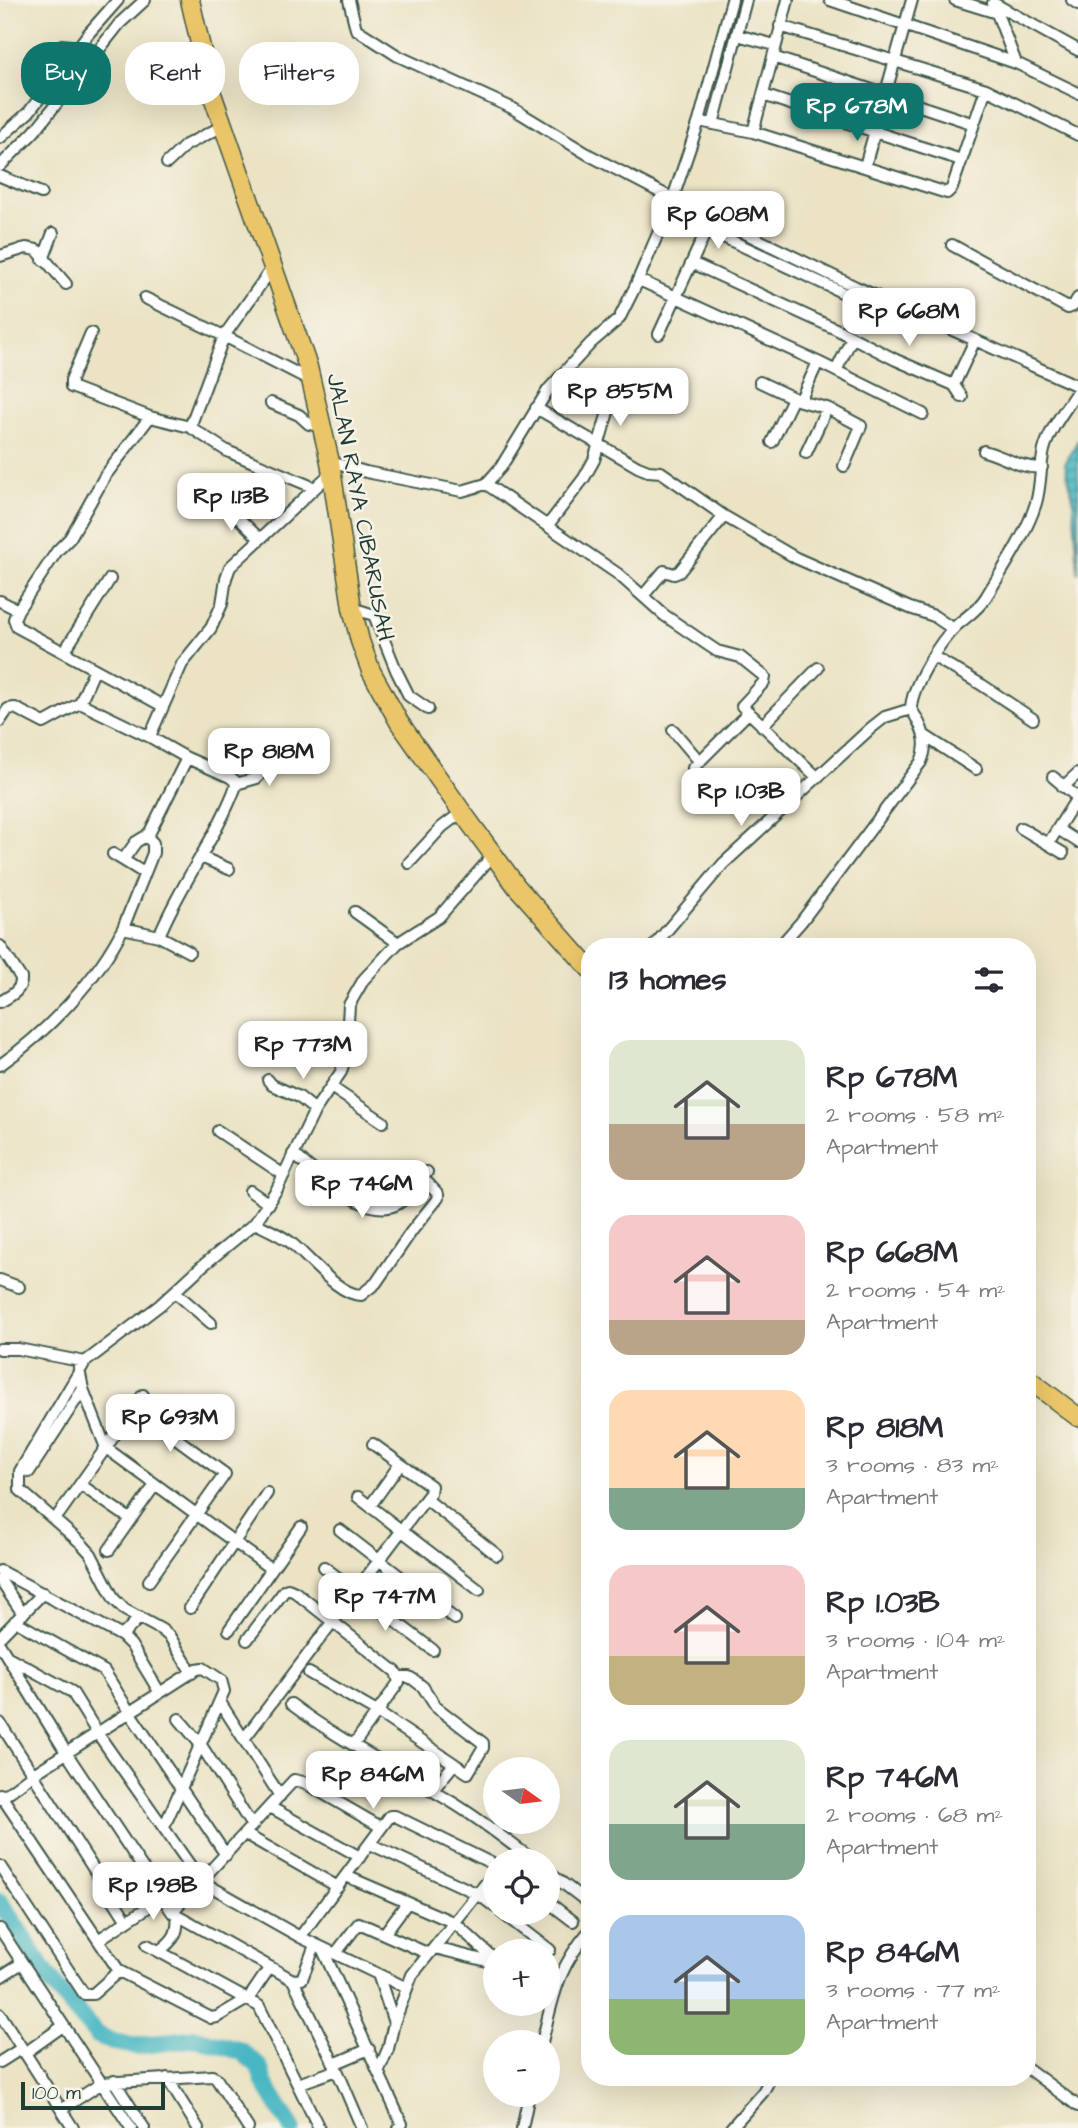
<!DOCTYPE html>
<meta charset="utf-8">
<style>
:root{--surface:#fff;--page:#f7f7f7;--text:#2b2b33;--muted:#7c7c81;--accent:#0f766e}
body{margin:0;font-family:"Architects Daughter",sans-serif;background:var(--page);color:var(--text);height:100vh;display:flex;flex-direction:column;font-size:26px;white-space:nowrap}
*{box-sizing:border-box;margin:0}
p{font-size:23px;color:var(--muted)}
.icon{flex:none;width:38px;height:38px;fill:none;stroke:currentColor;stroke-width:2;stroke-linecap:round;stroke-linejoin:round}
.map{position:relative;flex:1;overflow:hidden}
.details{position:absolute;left:581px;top:938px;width:455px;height:1148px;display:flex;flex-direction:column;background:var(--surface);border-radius:28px;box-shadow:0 7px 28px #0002}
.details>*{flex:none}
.top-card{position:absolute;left:21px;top:42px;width:455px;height:63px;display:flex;gap:14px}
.needle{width:46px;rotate:104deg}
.controls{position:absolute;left:483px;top:1757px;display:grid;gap:14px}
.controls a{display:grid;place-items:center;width:77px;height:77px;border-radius:50%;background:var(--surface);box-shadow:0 7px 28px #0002;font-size:35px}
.scale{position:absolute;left:21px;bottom:18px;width:144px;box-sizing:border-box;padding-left:7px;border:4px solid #1f3d34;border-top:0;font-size:19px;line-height:24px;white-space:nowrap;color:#1f3d34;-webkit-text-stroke:5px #f7f3e8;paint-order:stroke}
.price{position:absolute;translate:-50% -60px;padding:0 16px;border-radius:14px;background:#fff;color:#222;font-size:23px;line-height:46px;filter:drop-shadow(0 2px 4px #0008)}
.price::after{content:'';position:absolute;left:50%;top:42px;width:21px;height:16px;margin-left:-10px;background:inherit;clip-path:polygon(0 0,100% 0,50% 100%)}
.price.active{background:var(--accent);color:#fff}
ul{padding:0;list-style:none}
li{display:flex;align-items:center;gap:21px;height:175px;padding:0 28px}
li span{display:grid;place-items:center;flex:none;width:196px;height:140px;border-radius:21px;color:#555}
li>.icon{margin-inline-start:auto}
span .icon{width:84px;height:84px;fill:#fffc;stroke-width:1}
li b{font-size:30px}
h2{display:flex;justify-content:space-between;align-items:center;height:84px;padding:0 28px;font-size:30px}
.tag{padding:0 24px;border-radius:28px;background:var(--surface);box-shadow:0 7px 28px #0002;font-size:24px;line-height:63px}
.tag.active{background:var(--accent);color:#fff}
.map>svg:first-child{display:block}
.water{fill:url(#water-rules);stroke:#347a7c;stroke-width:2}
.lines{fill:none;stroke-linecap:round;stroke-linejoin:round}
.river{stroke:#49b7c3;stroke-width:18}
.minor-casing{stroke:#3e564a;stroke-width:14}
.primary-casing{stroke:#3e564a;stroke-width:21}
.minor{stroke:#fff;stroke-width:10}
.primary{stroke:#ebc669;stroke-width:18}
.labels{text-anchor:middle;stroke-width:5;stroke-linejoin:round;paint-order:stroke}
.street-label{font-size:23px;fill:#1f3d34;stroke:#f7f3e8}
</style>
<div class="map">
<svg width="1078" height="2128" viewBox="0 0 1078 2128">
<defs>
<pattern id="water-rules" width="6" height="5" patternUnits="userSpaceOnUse" patternTransform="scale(1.75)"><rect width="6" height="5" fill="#49b7c3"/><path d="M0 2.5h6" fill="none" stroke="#3c969f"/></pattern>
</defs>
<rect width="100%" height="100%" fill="#f7f3e8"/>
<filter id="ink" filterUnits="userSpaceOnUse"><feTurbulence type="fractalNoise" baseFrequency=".0143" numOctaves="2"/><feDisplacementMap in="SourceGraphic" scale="14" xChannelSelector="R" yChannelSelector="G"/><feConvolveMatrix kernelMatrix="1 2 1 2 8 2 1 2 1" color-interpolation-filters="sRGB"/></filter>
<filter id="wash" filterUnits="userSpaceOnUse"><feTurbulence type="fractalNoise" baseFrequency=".00686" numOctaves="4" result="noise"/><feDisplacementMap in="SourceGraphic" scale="28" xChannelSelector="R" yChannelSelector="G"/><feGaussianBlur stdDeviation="1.57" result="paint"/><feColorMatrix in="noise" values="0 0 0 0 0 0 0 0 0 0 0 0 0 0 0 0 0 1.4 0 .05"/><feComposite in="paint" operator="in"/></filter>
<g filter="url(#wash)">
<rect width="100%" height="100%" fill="#ebe3c4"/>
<path class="water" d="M 1078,440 L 1078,574 L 1073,498 L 1065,464 Z"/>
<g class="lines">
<path class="river" d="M 0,1902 L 53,1984 L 96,2034 L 113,2042 L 136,2046 L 196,2038 L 241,2051 L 259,2066 L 264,2083 L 292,2128"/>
</g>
</g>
<g filter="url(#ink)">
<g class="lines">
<defs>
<path id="minor" d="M 349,0 L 356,29 L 398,56 L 512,108 L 589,155 L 658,191 L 856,287 L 1078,386
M 830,0 L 1016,63 L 1078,93
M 955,0 L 997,13
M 1072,0 L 1078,4
M 993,3 L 1078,50
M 993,3 L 1016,63
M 780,26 L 986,89 L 1078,135
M 737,35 L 775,45
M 773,57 L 974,124
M 40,69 L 53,52 L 62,45 L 79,47 L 94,59
M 763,95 L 961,160
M 699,121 L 753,132 L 947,193 L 952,188 L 986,89
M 713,124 L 746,0
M 753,132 L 788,0
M 0,138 L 29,112 L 88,34 L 118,0
M 167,163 L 186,145 L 223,126
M 0,166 L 34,132 L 120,23 L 145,0
M 865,166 L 912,0
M 0,176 L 41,193
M 668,224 L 672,215 L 676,215 L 852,297
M 952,245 L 1068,308 L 1073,306 L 1078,298
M 0,256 L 26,248 L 37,250 L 66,284
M 43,260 L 53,233
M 692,263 L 838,330 L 896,360 L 954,385
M 639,280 L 818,362 L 923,414
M 145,298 L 224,336 L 273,267
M 91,333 L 71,380 L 71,387 L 150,417
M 659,334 L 707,229
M 836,371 L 852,338
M 760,382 L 800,401 L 818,362
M 962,397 L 954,385 L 975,340
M 800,401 L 827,408 L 861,426 L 844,466
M 271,403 L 299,415 L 309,424 L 322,427
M 536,408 L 638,467 L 648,471 L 661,472 L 724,516 L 796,558 L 910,608 L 934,616 L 953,629
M 190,427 L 224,336 L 312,381
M 772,442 L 793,398
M 984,451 C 1003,456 1023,470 1042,467
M 806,453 L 827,408
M 330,462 L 366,472 L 462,491 L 486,484 L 501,467 L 548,390 L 591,343 L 619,319 L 635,287 L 672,201 L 699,121 L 732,0
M 486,484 L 618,574 L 664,615 L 705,643 L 717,651 L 740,657 L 765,677 L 764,682 L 742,706 L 817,777
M 224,504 L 260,539
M 548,525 L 584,478 L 594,460 L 610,405
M 643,596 L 664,571 L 674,574 L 679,572 L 724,516
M 0,601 L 18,610 L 14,619 L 17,627 L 163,706
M 352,608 L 374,615 L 396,670 L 409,696 L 428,709
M 18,610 L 57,551 L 70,538 L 105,476 L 150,417 L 190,427 L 227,451 L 315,488
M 64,652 L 110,579
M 934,657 L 982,685 L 1033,719
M 80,703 L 95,669
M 0,721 L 8,709 L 15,708 L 44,723 L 80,703 L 150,737
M 762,726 L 818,668
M 673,730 L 700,762
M 925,736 L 976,769
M 1053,777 L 1078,798
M 236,784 L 257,778 L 277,753 L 281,753 L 299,765
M 1063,787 L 1078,773
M 725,803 L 693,768 L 749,712
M 1021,828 L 1063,853
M 1058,829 L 1078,842
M 1048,844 L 1077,798
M 113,854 L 144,873
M 201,857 L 229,869
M 123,860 L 136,842 L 146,836
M 409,863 L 442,827 L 462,812
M 355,912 L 398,943
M 123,928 L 153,853 L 153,843 L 146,836 L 150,832 L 187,758
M 159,936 L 189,952
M 0,946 L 21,978 C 22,991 10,996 0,1002
M 653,947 L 723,864 L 871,728 L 885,717 L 911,709
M 779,947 L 801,922 L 921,762 C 930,742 922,726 911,709 C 911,687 940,641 956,626 C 967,616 978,610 986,597 C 1004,567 1026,535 1036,503 C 1041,486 1040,467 1044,450 C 1050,428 1066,409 1078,390
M 0,1065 C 47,1032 98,979 123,928 L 159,936 C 180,884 216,839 236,786 L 235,781 L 230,777 L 187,758 L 150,737 L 151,734 L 182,664 L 211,628 L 222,604 L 226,578 L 230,567 L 331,473
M 268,1080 L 272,1085 L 299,1097 L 315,1110
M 331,1087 L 383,1122
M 218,1131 L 284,1175
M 293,1154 C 316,1172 366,1221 397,1204 C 410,1197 418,1184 427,1172
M 250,1191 L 269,1204
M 255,1223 C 267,1229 279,1234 290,1242 C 308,1256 338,1295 361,1295 L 376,1283 L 411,1232 L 438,1198 L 438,1194 L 423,1178
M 0,1280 L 19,1287
M 175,1292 L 211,1323
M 0,1349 L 18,1349 L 85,1362
M 79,1369 L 83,1389 L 106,1448 L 271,1569
M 135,1408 L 225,1474 L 149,1581
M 29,1472 L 83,1389
M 81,1485 L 130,1519
M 358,1497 L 479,1590
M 426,1499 L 497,1555
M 370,1506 L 400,1464
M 59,1514 L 143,1395
M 340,1530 L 455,1619
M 109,1550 L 155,1485
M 324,1567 L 433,1650
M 0,1571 L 122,1636 L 131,1645 L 160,1693
M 0,1580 L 23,1614
M 190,1608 L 267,1493
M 15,1621 L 104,1671 L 130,1713 L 226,1855
M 229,1630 L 301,1527
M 122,1636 L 140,1617
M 0,1637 L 43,1593
M 247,1640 L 285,1590 L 288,1589 L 295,1592 L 396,1672 L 399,1682 L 354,1744
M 0,1645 L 67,1754 L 172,1912 L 293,1980 L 302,1979 L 315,1945
M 8,1657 L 72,1692 L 98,1734 L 201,1881 L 300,1937 L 407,1988
M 192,1673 L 170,1637 L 162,1630 L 125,1610 L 114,1599 L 91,1554 L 81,1543 L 20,1490 L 20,1471 L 85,1362 L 160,1305 L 201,1267 L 255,1223 L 277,1189 L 315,1110 L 341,1072 L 346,1055 L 349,1005 L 364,979 L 398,943 L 439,917 L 493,855
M 309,1673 L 377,1712 L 468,1773 L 483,1748 L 483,1743 L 436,1707 L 423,1687 L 414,1680 L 409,1677 L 399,1677
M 220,1702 L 280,1796
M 291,1704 C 340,1741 397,1769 450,1801 C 480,1819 506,1840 533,1860
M 179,1719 L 201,1745 L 252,1826
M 0,1723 L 127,1921
M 244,1739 L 430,1493 L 431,1486 L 373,1444
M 432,1791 L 454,1764
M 0,1794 L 119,1971 L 211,2018 L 217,2017 L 249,1998 L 270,1967
M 0,1799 L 32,1775 L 197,1669 L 203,1668 L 221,1680 L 224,1691 L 164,1827
M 270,1807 L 360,1857
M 245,1834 L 338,1887
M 370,1844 L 478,1894 L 495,1907
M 0,1866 L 84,1994 L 93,1994 L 119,1971
M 548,1872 L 590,1904
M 346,1876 L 455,1923 L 495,1960
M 548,1902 L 573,1921
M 172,1912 L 294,1780 L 303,1782 L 381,1827
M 502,1913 L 550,1950
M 0,1929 L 131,2128
M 384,1934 L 407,1903
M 300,1937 L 390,1816 L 395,1816 L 495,1865
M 98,1940 L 162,1898
M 147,1945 L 259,2006 L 319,2128
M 322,1948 L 402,2124 L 399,2128
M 435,1948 L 495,1963
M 159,1951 C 174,1940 179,1933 177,1915
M 336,1953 L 359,1923 L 429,1954
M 378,1974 L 394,2023
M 0,1977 L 22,1963
M 293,1980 L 337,2070 L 362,2128
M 0,2014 L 73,2128
M 542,2042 C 554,1994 557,1969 590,1930
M 25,2053 L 63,2026
M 0,2062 L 22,2048
M 334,2064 L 369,2049
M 1027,2068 L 1078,2106
M 379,2070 L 388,2049 L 394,2023 L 412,1975 L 495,1872
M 167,2078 L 198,2128
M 114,2081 L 144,2128
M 298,2084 L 337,2070
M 62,2109 L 102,2083 L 212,2076 L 216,2078 L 248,2128
M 522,2128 L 529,2095
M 731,2128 L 763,2092 L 771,2077"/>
<path id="primary" d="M 190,0 L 211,91 L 308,367 L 330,462 L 352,608 L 360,641 L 371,671 L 399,722 L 462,812 L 517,887 L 590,969
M 1027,1378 L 1078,1417"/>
</defs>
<use href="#minor" class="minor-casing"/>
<use href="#primary" class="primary-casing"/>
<use href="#minor" class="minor"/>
<use href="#primary" class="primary"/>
</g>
</g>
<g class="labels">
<g class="street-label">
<text transform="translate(361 507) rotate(79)" y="8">JALAN RAYA CIBARUSAH</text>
</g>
</g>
</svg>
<div class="controls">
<a><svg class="needle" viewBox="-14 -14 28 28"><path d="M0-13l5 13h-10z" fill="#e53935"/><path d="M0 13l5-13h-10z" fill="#7c7c81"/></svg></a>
<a><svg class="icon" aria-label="locate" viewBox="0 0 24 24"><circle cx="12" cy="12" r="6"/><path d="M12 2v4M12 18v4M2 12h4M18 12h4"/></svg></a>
<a>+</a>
<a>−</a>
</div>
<div class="scale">100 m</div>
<b class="price active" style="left:857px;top:143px">Rp 678M</b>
<b class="price" style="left:718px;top:251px">Rp 608M</b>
<b class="price" style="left:909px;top:348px">Rp 668M</b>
<b class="price" style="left:620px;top:428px">Rp 855M</b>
<b class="price" style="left:231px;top:533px">Rp 1.13B</b>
<b class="price" style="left:269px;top:788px">Rp 818M</b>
<b class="price" style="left:741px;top:828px">Rp 1.03B</b>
<b class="price" style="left:303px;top:1081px">Rp 773M</b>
<b class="price" style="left:362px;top:1220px">Rp 746M</b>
<b class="price" style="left:170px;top:1454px">Rp 693M</b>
<b class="price" style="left:385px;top:1633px">Rp 747M</b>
<b class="price" style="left:373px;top:1811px">Rp 846M</b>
<b class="price" style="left:153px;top:1922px">Rp 1.98B</b>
<div class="top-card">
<a class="tag active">Buy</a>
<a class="tag">Rent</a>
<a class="tag">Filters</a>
</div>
<section class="details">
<h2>13 homes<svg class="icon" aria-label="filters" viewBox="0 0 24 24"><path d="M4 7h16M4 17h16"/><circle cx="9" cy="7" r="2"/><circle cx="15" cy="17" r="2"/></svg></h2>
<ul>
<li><span style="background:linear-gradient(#dfe7d0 60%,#b9a48a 0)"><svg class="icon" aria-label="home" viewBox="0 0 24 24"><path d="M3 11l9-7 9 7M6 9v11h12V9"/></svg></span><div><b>Rp 678M</b><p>2 rooms · 58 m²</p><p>Apartment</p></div></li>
<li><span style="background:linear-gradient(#f6c9c9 75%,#b9a48a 0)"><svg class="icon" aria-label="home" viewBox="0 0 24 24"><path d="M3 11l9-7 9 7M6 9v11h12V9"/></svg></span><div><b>Rp 668M</b><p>2 rooms · 54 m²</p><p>Apartment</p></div></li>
<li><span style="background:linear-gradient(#ffd9b3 70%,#7fa58c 0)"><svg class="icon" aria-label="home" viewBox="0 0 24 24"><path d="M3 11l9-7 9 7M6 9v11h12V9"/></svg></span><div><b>Rp 818M</b><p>3 rooms · 83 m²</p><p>Apartment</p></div></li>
<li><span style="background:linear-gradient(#f6c9c9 65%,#c2b280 0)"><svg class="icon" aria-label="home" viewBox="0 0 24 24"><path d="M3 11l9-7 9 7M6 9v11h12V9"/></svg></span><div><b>Rp 1.03B</b><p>3 rooms · 104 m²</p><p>Apartment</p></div></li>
<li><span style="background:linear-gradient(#dfe7d0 60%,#7fa58c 0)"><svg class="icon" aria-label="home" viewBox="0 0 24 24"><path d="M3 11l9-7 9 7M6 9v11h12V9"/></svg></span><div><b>Rp 746M</b><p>2 rooms · 68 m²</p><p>Apartment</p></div></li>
<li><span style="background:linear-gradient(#a9c7e8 60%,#8fb573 0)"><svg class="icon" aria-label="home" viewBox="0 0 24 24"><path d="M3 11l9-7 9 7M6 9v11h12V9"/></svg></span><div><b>Rp 846M</b><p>3 rooms · 77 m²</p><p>Apartment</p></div></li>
</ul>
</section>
</div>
